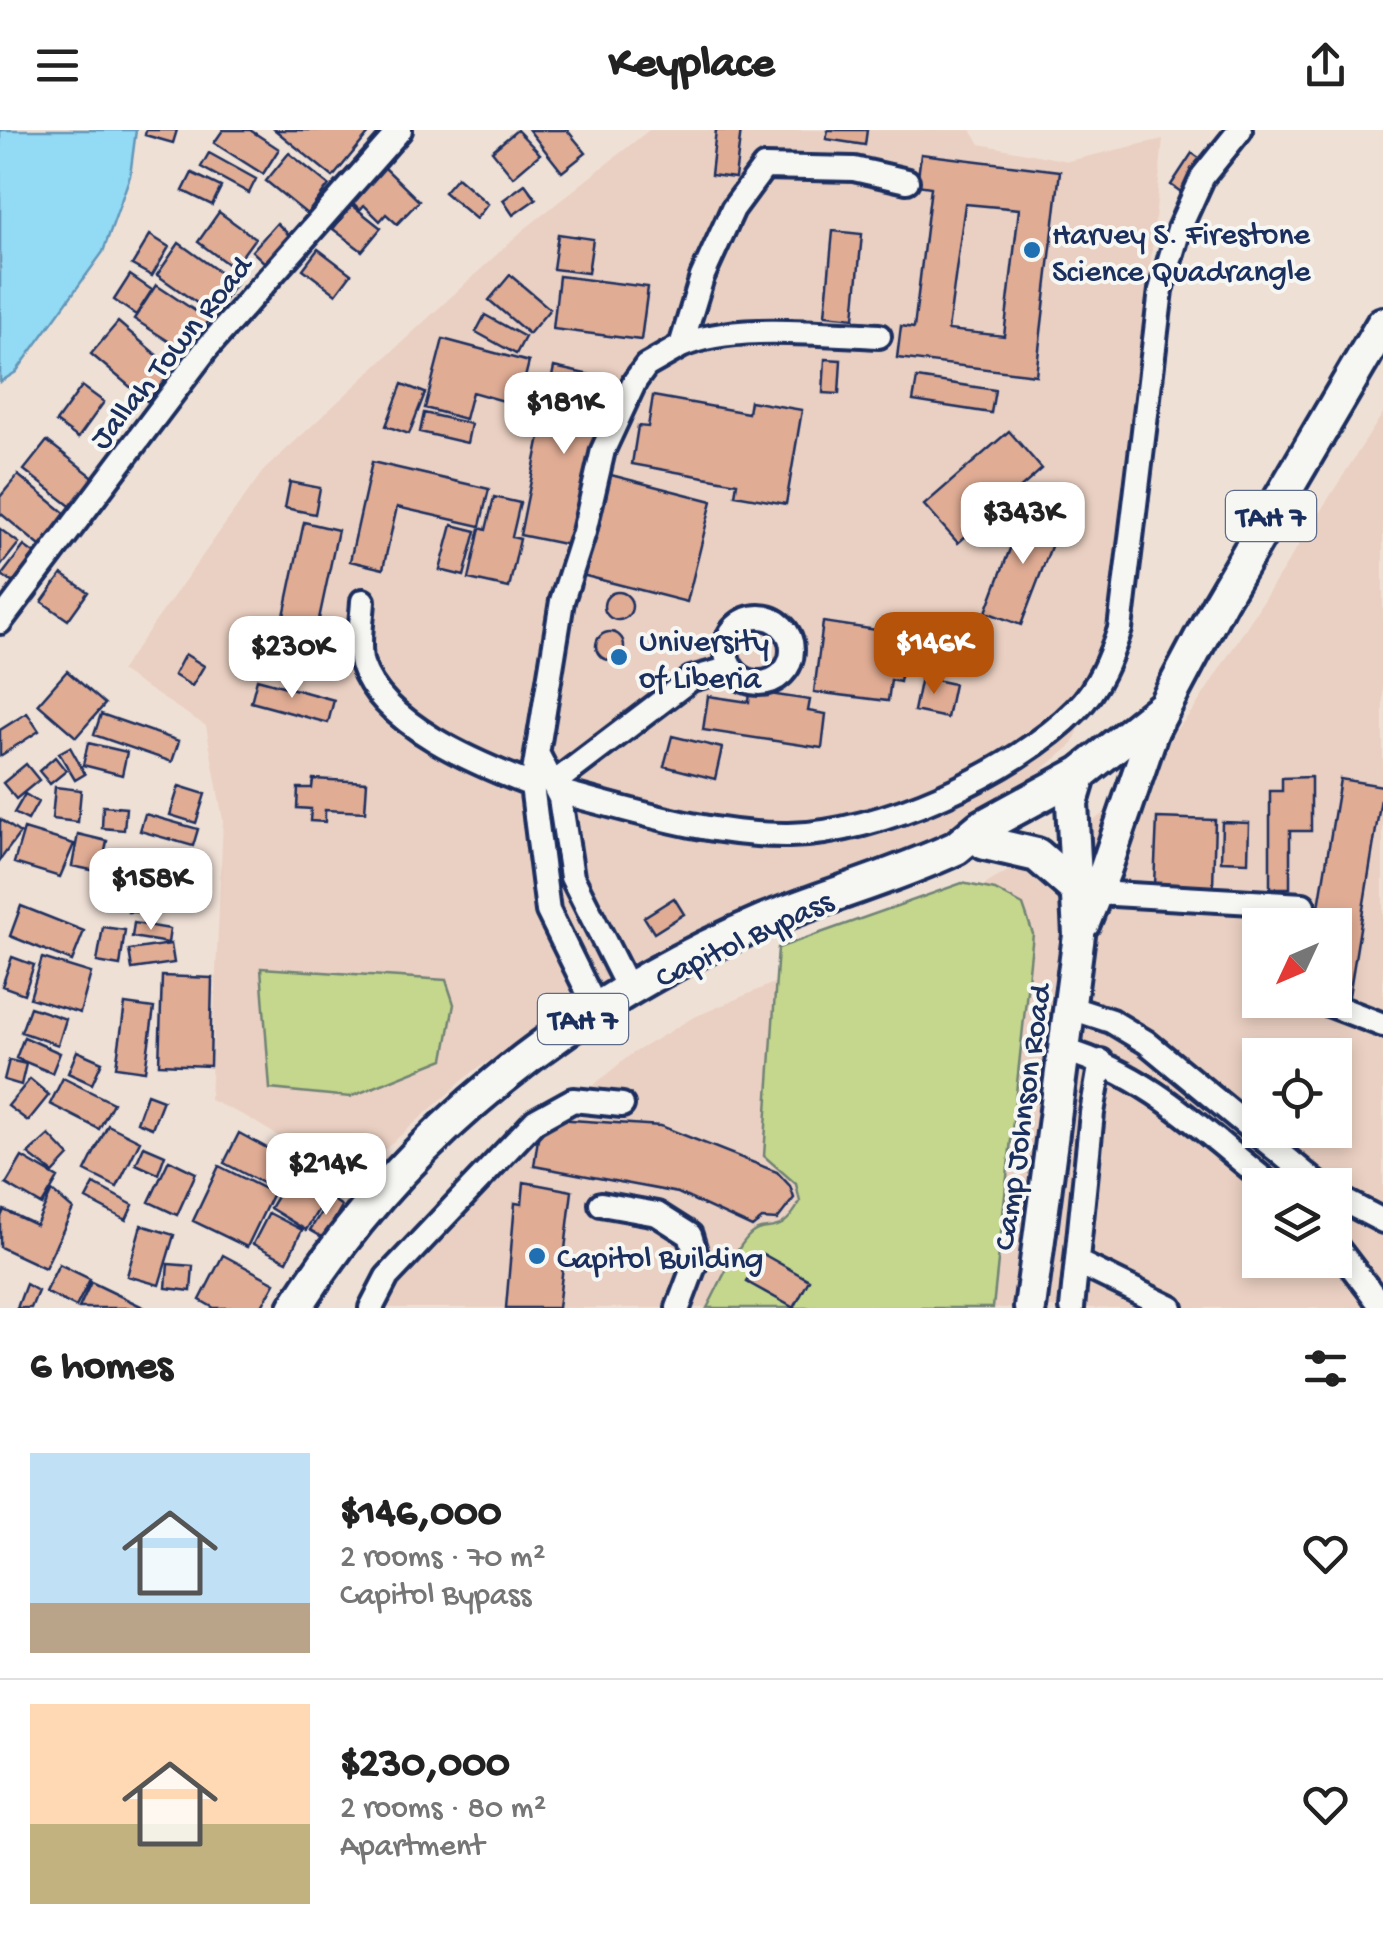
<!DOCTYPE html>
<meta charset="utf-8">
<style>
:root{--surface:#fff;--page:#f6f6f6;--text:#222;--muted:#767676;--line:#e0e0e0;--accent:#b45309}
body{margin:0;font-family:"Gochi Hand",sans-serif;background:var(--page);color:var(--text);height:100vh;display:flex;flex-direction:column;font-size:38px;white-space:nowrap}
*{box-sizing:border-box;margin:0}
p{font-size:32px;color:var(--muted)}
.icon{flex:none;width:55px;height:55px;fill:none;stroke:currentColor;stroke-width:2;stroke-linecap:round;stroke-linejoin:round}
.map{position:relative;height:1178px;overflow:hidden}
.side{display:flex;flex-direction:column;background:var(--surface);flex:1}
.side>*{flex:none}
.needle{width:65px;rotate:226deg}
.buttons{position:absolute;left:1242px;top:778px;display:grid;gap:20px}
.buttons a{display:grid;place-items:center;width:110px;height:110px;border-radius:0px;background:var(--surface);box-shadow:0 5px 15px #0003;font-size:50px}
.price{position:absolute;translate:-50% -85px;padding:0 22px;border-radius:20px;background:#fff;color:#222;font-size:32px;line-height:65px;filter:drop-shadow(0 2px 5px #0008)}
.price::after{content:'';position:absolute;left:50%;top:60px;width:30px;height:22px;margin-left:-15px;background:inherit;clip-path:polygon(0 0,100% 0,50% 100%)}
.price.selected{background:var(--accent);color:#fff}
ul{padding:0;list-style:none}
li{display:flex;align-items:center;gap:30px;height:250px;padding:0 30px}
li+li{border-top:2px solid var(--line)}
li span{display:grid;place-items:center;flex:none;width:280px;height:200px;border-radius:0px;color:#555}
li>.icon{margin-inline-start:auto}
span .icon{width:120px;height:120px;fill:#fffc;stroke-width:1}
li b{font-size:42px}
h2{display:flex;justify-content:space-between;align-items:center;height:120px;padding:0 30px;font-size:42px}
header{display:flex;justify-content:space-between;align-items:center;height:130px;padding:0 30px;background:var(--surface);font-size:45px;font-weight:700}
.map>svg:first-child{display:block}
.built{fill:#ead0c2;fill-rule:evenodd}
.green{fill:#c5d78c;stroke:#708375;stroke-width:2.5}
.water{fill:#93daf4;stroke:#6396b8;stroke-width:2.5}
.building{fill:#e0ac94;stroke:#1b2f5e;stroke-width:2.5;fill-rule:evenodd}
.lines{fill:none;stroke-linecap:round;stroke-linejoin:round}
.minor-casing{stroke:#1b2f5e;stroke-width:30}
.major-casing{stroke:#1b2f5e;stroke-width:38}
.highway-casing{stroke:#1b2f5e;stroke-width:40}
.minor{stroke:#f6f6f2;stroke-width:22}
.major{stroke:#f6f6f2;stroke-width:30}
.highway{stroke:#f6f6f2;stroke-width:32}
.poi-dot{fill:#1f6fb2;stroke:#f6f6f2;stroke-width:4}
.labels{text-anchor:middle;stroke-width:8;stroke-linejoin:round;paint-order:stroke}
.shield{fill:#f6f6f2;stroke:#5d6b8a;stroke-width:2.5}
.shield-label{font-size:30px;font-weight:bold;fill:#1b2f5e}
.poi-label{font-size:32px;fill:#1b2f5e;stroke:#f6f6f2;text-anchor:start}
.street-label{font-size:32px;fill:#1b2f5e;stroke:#f6f6f2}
</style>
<header><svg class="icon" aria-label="menu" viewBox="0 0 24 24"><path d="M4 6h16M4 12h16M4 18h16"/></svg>Keyplace<svg class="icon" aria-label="share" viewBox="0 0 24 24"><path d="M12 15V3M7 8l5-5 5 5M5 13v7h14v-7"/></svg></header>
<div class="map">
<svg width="1383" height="1178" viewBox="0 0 1383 1178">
<rect width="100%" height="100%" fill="#efe0d6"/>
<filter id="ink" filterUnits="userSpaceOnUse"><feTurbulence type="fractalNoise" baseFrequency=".01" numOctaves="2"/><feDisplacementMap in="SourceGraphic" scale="20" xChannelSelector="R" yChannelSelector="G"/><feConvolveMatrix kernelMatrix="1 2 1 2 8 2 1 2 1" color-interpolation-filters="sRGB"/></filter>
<g filter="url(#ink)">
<path class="built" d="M 649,0 L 971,0 L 980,14 L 1068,31 L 1163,9 L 1113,514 L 1073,614 L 969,701 L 679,811 L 475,940 L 350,1050 L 247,987 L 210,970 L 223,690 L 206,596 L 120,541 L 263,341 L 522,101 Z
M 1383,283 L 1383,1178 L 365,1178 L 544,996 L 630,925 L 692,888 L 939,782 L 1103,684 L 1194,579 ZM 1260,795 L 1335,795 L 1335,870 L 1260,870 ZM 1260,925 L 1335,925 L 1335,1000 L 1260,1000 ZM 1260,1055 L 1335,1055 L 1335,1130 L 1260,1130 Z"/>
<path class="green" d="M 962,753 L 995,760 L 1023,775 L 1033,804 L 993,1178 L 707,1178 C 719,1156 730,1128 746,1109 C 765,1086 777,1114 800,1072 L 796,1054 L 764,1026 L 778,818 Z
M 261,838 L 446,850 L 454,874 L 444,929 L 350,967 L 270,959 Z"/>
<path class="water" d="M 0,0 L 136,0 L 130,46 L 103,122 L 16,242 L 0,252 Z"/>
<path class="building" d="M 146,0 L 177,0 L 173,13 L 145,5 Z
M 223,0 L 250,0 L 279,19 L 263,44 L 214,13 Z
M 275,0 L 366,0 L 369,3 L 333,47 Z
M 517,0 L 540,24 L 513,47 L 492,21 Z
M 529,0 L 567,0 L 586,23 L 562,42 Z
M 716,0 L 741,0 L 735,48 L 711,45 Z
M 828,0 L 867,0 L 865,15 L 826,9 Z
M 209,23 L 256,49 L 249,63 L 201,37 Z
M 289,23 L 329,55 L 307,84 L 266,51 Z
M 1192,23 L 1205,32 L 1184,64 L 1171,55 Z
M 921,24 L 1060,41 L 1036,245 L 897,228 L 901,196 L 914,198 L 931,57 L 917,55 ZM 965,74 L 1019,79 L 1004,206 L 948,200 Z
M 382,35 L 419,71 L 397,94 L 386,84 L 380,91 L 364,75 L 360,80 L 349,69 Z
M 192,43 L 221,57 L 212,75 L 183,61 Z
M 457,47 L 488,74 L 476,89 L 444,62 Z
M 525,54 L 536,69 L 513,85 L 503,70 Z
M 352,75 L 381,98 L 362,121 L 333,99 Z
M 219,82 L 255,108 L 233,138 L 198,112 Z
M 277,93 L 292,108 L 267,135 L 252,121 Z
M 833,101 L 862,104 L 854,188 L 825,185 Z
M 558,104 L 593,109 L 588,143 L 553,139 Z
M 150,105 L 169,117 L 152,146 L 132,135 Z
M 179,113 L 236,154 L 214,185 L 157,145 Z
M 318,119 L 351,144 L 336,164 L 303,139 Z
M 130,145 L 152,160 L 136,185 L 114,170 Z
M 510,145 L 550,179 L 529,204 L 489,170 Z
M 559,146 L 648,157 L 641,210 L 553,199 Z
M 156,155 L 209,190 L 187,223 L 134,189 Z
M 485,185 L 525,207 L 516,224 L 476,202 Z
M 118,192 L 174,240 L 147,271 L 91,224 Z
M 443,209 L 529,232 L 518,275 L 472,262 L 465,289 L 425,278 Z
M 825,229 L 841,230 L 839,264 L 823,263 Z
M 554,237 L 608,249 L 574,416 L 520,405 Z
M 917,248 L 995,260 L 991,283 L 913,271 Z
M 402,254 L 425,263 L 409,304 L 386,296 Z
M 82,256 L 104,272 L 78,308 L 56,292 Z
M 653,266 L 748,283 L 750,271 L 802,280 L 786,374 L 735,365 L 737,353 L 632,334 L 638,296 L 648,297 Z
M 424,283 L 471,294 L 467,313 L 420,302 Z
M 1009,301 L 1042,339 L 958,413 L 924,375 Z
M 47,311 L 96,349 L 74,379 L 24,340 Z
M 372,332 L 489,359 L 480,396 L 397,377 L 383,439 L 350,431 Z
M 607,344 L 712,371 L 687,472 L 582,445 Z
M 18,345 L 72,389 L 46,421 L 0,383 L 0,367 Z
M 290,352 L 320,358 L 315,384 L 285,378 Z
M 494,367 L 520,373 L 512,407 L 520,409 L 509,458 L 469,449 L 480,398 L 486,400 Z
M 1025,379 L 1060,393 L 1021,495 L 986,482 Z
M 304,392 L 338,400 L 309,536 L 275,528 Z
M 452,395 L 476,401 L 464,446 L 440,440 Z
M 0,399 L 19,413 L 0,437 Z
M 24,416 L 42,429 L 20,458 L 2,445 Z
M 62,444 L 88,462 L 68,490 L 42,472 Z
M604 476a14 14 0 1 1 28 0a14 14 0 1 1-28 0Z
M 823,492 L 897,503 L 895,523 L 904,525 L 900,552 L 891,550 L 888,571 L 814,562 Z
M596 516a14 14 0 1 1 28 0a14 14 0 1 1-28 0Z
M 185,524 L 204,536 L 192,556 L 174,545 Z
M 67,541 L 105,574 L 76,607 L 38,574 Z
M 921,547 L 954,554 L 947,588 L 914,581 Z
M 257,549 L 334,570 L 328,593 L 251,572 Z
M 750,561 L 810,570 L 808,581 L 826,584 L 822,618 L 703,600 L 708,566 L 749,572 Z
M 27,583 L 39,601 L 0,626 L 0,600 Z
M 101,584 L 179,611 L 172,632 L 94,605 Z
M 672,606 L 722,618 L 715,649 L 664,636 Z
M 88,613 L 127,622 L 122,645 L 83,635 Z
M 70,617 L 85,644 L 75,650 L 59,623 Z
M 55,627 L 66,641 L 50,654 L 39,641 Z
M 26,634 L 39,650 L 16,669 L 3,653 Z
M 1311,647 L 1311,701 L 1290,701 L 1290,758 L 1270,758 L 1270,661 L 1282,661 L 1282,648 Z
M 313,649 L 367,652 L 365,682 L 325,680 L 325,692 L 310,691 L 311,679 L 297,678 L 298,658 L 312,658 Z
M 1340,649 L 1383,656 L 1349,866 L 1335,863 L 1335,795 L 1316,795 Z
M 179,656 L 205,664 L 196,693 L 170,685 Z
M 55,657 L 81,660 L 78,692 L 52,689 Z
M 25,664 L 38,672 L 28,690 L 14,683 Z
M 103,676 L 126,678 L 124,700 L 102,698 Z
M 145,684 L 198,699 L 193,716 L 140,701 Z
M 1157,688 L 1215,690 L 1213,757 L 1154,755 Z
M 0,689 L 20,703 L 0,730 Z
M 1222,692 L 1249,693 L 1248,732 L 1221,731 Z
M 24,699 L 74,714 L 60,747 L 14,733 Z
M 78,704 L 107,711 L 101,742 L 72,736 Z
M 156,747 L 191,750 L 190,772 L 157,769 Z
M 128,749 L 150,749 L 150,782 L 128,782 Z
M 674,768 L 684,784 L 654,803 L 644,787 Z
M 21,776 L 84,801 L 72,831 L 10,806 Z
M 134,793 L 170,799 L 168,813 L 132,807 Z
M 103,797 L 125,800 L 120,836 L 97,832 Z
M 171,814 L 174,833 L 132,839 L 129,820 Z
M 12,827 L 34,835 L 24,864 L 2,856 Z
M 42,828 L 91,843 L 80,883 L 30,868 Z
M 162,846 L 212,848 L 210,936 L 159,934 Z
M 125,874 L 154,878 L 145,941 L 116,937 Z
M 30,877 L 66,889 L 58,915 L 21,902 Z
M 24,907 L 60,923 L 52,943 L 16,928 Z
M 77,921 L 102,932 L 92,954 L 68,943 Z
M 9,930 L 26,934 L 21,955 L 4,950 Z
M 63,948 L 113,973 L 99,999 L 50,974 Z
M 30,949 L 49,965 L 28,991 L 8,976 Z
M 147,964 L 163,970 L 152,998 L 137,992 Z
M 541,988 L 661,996 L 777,1042 L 790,1056 L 794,1068 L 777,1090 L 762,1089 L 752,1097 L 678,1063 L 534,1036 Z
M 108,995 L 140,1011 L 117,1057 L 85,1041 Z
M 239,1003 L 291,1031 L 276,1060 L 224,1033 Z
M 49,1005 L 69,1026 L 53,1043 L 28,1024 Z
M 144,1016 L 165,1025 L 158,1044 L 136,1034 Z
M 22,1027 L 58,1048 L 42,1075 L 6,1054 Z
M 169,1030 L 196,1043 L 177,1085 L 149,1072 Z
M 219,1036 L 273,1063 L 247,1117 L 193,1091 Z
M 290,1045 L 326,1067 L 306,1100 L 270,1078 Z
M 524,1052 L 572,1061 L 558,1178 L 506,1178 L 515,1073 L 522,1074 Z
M 94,1054 L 133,1075 L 126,1090 L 86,1069 Z
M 52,1061 L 73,1079 L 45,1138 L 0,1117 L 0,1089 L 4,1080 L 36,1095 Z
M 330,1068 L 342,1076 L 324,1108 L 310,1100 Z
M 269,1083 L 302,1100 L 287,1131 L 253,1114 Z
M 141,1095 L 174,1105 L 159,1155 L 127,1146 Z
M 763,1124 L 809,1150 L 794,1178 L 747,1152 Z
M 223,1125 L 275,1153 L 261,1178 L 214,1178 L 200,1170 Z
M 59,1134 L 90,1149 L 76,1177 L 45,1162 Z
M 168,1134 L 193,1136 L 191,1161 L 166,1158 Z
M 91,1152 L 145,1178 L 79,1178 Z
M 26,1154 L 38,1161 L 31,1178 L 17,1178 Z"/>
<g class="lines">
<defs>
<path id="minor" d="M 681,216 C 730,193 824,204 879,206
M 363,471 C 362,490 357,516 362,534 C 382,595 477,634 532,655
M726 520a33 33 0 1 1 66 0a33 33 0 1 1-66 0Z
M 0,492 L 207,218 L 400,0
M 538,625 L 560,668 L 572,747 L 629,860
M 554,653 L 691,549 L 720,541 L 733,542
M 557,661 C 634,681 709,706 789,705 C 878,704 1015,643 1077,579 C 1099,557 1110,528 1120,499 L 1161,160 L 1179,99 L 1203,46 L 1240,0
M 1096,763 L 1303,775 L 1301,795
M 1318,870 L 1383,895
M 1071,878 L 1111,891 L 1146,912 L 1319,1055
M 597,880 L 548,781 L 532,655 L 562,471 L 584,402 L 603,320 L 635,251 L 646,236 L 681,216 L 702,147 L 733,79 L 764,37 L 854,39 L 907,51
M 1064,920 C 1149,945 1203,1001 1271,1055
M 1335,1066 L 1383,1091
M 601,1074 L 657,1084 L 690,1105 L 697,1128 L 678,1178
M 1335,1115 L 1383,1178
M 1077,1132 L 1171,1178
M 371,1178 L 387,1147 L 535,991 L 573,970 L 622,975
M 1072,1178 L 1092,983 L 1101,931"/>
<path id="major" d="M 1084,793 L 1105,741 L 1154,597
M 1030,1178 L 1079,805 L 1072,673 L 1081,643"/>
<path id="highway" d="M 1152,600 L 1220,472 L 1383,194
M 985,713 L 1037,725 L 1077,760
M 295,1178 C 405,1004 575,871 764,791 C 827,765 894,747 956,718 L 980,698 L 1081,643 L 1161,579"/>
</defs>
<use href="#minor" class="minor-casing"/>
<use href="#major" class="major-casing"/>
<use href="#highway" class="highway-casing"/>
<use href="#minor" class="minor"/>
<use href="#major" class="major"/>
<use href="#highway" class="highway"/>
</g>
</g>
<g class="poi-dot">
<circle cx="1032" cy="120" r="10"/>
<circle cx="619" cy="527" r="10"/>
<circle cx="537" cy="1126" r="10"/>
</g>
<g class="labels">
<g class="shield">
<rect x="1226" y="361" width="90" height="50" rx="8"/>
<rect x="538" y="864" width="90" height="50" rx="8"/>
</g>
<g class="shield-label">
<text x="1271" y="396">TAH 7</text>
<text x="583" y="899">TAH 7</text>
</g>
<g class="poi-label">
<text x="1052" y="113">Harvey S. Firestone<tspan x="1052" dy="37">Science Quadrangle</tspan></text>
<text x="639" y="520">University<tspan x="639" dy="37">of Liberia</tspan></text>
<text x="557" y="1137">Capitol Building</text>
</g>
<g class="street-label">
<text transform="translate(169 221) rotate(-51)" y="11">Jallah Town Road</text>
<text transform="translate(743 807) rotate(-25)" y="11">Capitol Bypass</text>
<text transform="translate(1020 987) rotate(-82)" y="11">Camp Johnson Road</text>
</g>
</g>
</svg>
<div class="buttons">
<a><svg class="needle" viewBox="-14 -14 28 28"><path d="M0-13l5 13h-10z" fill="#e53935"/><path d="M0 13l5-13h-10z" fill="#767676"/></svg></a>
<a><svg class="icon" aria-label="locate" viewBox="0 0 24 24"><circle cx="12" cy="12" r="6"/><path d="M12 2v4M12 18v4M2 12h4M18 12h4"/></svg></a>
<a><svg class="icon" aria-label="layers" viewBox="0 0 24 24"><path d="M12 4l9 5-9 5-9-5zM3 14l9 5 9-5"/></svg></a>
</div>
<b class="price" style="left:564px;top:327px">$181K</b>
<b class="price" style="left:1023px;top:437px">$343K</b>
<b class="price selected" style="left:934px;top:567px">$146K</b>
<b class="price" style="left:292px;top:571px">$230K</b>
<b class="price" style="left:151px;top:803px">$158K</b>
<b class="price" style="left:326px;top:1088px">$214K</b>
</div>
<section class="side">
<h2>6 homes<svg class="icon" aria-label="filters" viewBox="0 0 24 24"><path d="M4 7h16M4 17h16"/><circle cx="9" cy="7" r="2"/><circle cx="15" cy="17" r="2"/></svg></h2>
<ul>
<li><span style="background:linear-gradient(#bfe0f5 75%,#b9a48a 0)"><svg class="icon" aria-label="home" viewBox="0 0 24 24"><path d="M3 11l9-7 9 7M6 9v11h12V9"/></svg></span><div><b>$146,000</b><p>2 rooms · 70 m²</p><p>Capitol Bypass</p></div><svg class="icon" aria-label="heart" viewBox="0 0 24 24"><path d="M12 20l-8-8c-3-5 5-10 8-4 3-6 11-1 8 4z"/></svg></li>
<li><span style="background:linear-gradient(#ffd9b3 60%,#c2b280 0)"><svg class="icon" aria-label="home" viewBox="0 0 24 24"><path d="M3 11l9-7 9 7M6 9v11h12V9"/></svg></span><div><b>$230,000</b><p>2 rooms · 80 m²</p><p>Apartment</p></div><svg class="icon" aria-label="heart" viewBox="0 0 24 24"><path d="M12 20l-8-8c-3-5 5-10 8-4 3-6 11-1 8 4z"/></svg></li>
</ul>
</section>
